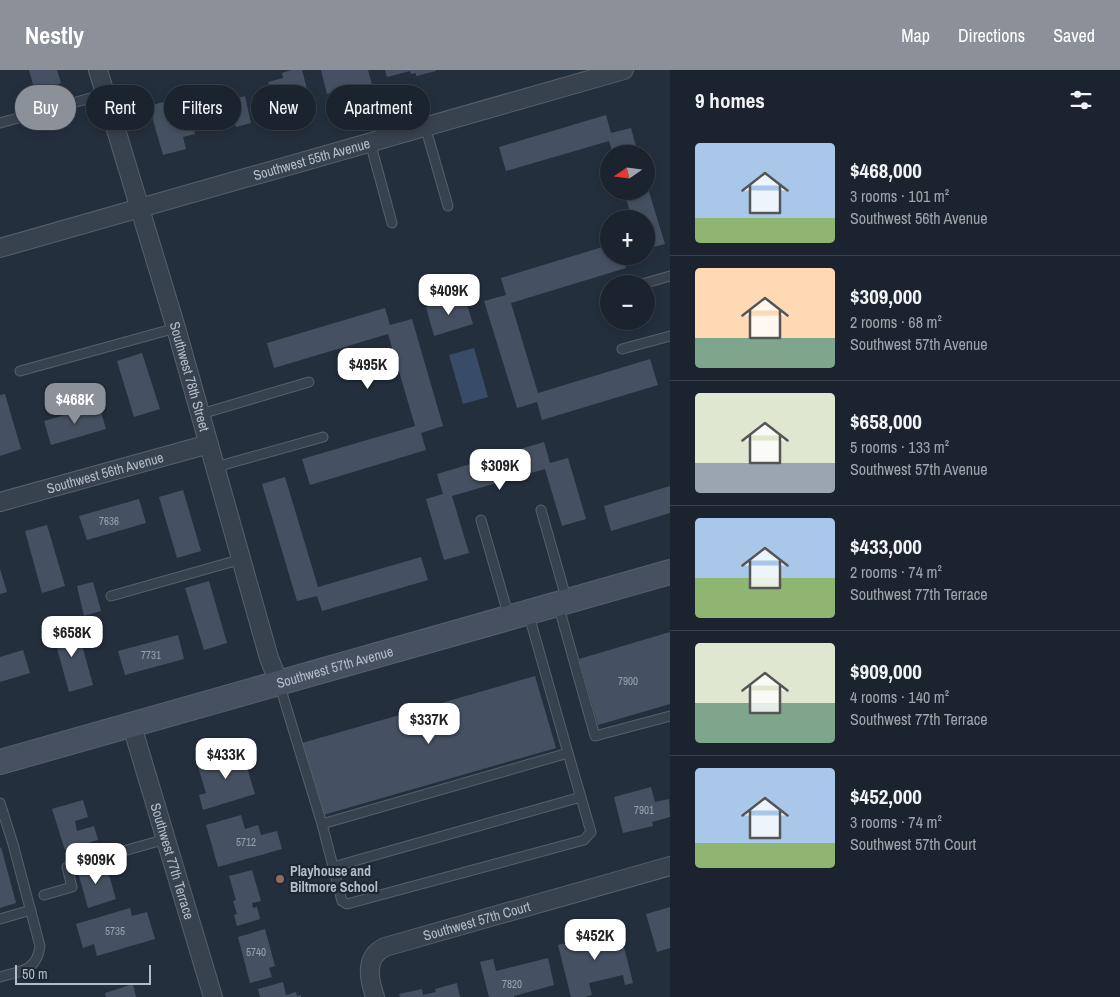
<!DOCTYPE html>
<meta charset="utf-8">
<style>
:root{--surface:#1b232e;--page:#282f3a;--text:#f1f3f6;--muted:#a0a4aa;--line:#39404a;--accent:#8c9099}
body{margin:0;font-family:"Archivo Narrow",sans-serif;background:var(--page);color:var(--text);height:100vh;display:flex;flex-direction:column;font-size:19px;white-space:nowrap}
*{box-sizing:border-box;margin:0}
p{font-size:16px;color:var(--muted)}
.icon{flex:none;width:28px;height:28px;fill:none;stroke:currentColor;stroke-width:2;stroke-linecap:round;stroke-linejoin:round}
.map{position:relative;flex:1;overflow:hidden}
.panel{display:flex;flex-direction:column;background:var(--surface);width:450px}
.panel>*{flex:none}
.guide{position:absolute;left:15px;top:15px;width:475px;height:45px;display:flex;gap:10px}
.needle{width:32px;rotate:256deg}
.fabs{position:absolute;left:600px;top:75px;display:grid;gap:10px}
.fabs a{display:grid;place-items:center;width:55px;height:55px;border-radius:50%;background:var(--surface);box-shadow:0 2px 8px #0003,0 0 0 1px var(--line);font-size:25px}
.scale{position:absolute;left:15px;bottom:12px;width:136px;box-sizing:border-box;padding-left:5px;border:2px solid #b4bcc9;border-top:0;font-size:14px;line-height:18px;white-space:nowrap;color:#b4bcc9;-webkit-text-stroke:4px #1d2633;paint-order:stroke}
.price{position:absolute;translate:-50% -42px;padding:0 11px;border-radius:10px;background:#fff;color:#222;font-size:16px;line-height:32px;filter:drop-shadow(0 1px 2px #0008)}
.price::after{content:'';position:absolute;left:50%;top:30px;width:15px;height:11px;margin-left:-8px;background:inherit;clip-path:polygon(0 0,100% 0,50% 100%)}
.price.current{background:var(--accent);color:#fff}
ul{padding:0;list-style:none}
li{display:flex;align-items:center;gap:15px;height:125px;padding:0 25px}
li+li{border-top:1px solid var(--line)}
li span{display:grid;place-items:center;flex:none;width:140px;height:100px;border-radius:5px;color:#555}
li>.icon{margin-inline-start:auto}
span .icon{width:60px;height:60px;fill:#fffc;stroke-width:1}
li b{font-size:21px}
h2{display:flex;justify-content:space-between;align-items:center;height:60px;padding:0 25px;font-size:21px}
.chip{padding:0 18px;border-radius:22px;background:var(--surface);box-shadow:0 2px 8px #0003,0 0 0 1px var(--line);font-size:18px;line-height:45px}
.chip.current{background:var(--accent);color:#fff}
header{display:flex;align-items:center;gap:30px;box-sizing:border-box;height:70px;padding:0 25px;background:var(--accent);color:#fff}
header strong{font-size:24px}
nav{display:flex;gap:28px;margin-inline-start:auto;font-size:18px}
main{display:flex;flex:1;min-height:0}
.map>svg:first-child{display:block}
.water{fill:#394c67}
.building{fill:#455162}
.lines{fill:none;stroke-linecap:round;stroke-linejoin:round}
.service-casing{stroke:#565f6c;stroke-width:11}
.minor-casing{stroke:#565f6c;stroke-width:20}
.secondary-casing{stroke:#565f6c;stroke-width:26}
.service{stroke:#38414e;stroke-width:9}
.minor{stroke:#38414e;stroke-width:18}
.secondary{stroke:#465061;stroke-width:24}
.education-dot{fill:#8d6e63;stroke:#1d2633;stroke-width:2}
.labels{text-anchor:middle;stroke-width:4.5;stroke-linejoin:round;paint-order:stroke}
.number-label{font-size:11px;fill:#98a1af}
.street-label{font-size:14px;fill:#b4bcc9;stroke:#1d2633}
.poi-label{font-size:14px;font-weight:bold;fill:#b4bcc9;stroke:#1d2633;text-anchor:start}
</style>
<header>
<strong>Nestly</strong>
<nav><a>Map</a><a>Directions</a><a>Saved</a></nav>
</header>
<main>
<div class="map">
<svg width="670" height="927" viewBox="0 0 670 927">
<rect width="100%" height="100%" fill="#242f3e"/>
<path class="water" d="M 474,278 L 488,327 L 463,334 L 449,285 Z"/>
<path class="building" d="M 29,0 L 57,0 L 61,13 L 35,21 Z
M 291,0 L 302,0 L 311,34 L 295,38 L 296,41 L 269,48 L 262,24 L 271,22 L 268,12 L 283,8 L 282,3 Z
M 321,0 L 368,0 L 373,18 L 357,23 L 355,16 L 327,24 Z
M 385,0 L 436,0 L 436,1 L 416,6 L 416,3 L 411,4 L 410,1 L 387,7 Z
M 227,23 L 229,30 L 245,26 L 251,53 L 236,57 L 235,54 L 231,55 L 230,52 L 204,59 L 199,39 L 211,36 L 209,27 Z
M 174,29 L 177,40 L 188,37 L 195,64 L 183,67 L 186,79 L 163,85 L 149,36 Z
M 606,45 L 611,63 L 631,58 L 638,84 L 613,84 L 609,71 L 506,101 L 499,77 Z
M 646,112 L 665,174 L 646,179 L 646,149 L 632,149 L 624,121 L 646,121 Z
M 609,175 L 609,186 L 622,186 L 626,198 L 511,233 L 538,323 L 650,289 L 658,315 L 542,350 L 537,332 L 517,338 L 484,231 L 506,225 L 501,208 Z
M 464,225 L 473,254 L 434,266 L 426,237 Z
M 385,238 L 390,255 L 412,249 L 443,356 L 421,363 L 426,380 L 310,415 L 302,389 L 415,356 L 388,264 L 274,298 L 267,273 Z
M 142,283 L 160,339 L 134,347 L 117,291 Z
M 5,324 L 21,379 L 0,386 L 0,325 Z
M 99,335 L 106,359 L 51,375 L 44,351 Z
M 544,372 L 550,393 L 568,388 L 586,449 L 562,456 L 545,399 L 452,426 L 469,483 L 444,490 L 426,429 L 443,424 L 437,404 Z
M 285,407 L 318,517 L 421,487 L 428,510 L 322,541 L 317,526 L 297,531 L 262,414 Z
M 670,416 L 670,443 L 611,461 L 604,436 Z
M 183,420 L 201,481 L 177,488 L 159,427 Z
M 139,429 L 146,453 L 87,470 L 79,446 Z
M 47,455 L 65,516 L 42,523 L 25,461 Z
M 0,499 L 7,522 L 0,524 Z
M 209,511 L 227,573 L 204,580 L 185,518 Z
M 93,512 L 101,541 L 84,546 L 77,516 Z
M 76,553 L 93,615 L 69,622 L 52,560 Z
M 670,562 L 670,634 L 598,655 L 579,589 Z
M 178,565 L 184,589 L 125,605 L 118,581 Z
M 23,580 L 30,603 L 0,612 L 0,587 Z
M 535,606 L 556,678 L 323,745 L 302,673 Z
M 246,679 L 250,690 L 245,691 L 255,724 L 203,740 L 199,725 L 206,723 L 198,697 L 224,688 L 224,686 Z
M 651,717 L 655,732 L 669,729 L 670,747 L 652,752 L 653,756 L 623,763 L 614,727 Z
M 83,730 L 88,747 L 75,751 L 77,761 L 94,756 L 98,770 L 65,780 L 52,739 Z
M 241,745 L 245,759 L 258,755 L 261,765 L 277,761 L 282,779 L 218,797 L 206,755 Z
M 1,777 L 16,833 L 0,838 L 0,778 Z
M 99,792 L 100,796 L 106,795 L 116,829 L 88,838 L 77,799 Z
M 252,800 L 261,831 L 252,833 L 253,838 L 257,837 L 260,849 L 237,856 L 234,845 L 237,844 L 233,831 L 236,830 L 229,806 Z
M 670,837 L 670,878 L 657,882 L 646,844 Z
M 130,838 L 132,846 L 147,842 L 155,869 L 97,886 L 94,874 L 83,878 L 76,854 Z
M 618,853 L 633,913 L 625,915 L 623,905 L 589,913 L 592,925 L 585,927 L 571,927 L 558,875 L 585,868 L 588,878 L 602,874 L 598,858 Z
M 265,859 L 275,896 L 269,898 L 272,907 L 250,913 L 238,867 Z
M 548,888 L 554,915 L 514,926 L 514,927 L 489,927 L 480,892 L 493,889 L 496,901 Z
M 283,912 L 286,925 L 296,922 L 297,926 L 301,925 L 301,927 L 260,927 L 258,919 Z
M 457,913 L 460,927 L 400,927 L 399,924 L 422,919 L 423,925 L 436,922 L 435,919 Z
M 133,914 L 136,927 L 106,927 L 105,923 Z"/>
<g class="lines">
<defs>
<path id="service" d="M 0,53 L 105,24
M 425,56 L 448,136
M 370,72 L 392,153
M 642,214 L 670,206
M 606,224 L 609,223
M 622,279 L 670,266
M 20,301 L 176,258
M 201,344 L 309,312
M 216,397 L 323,367
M 541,440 L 567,531
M 481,450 L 509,547
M 111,526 L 242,489
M 558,534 L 595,666 L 670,646
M 279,613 L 322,754 L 342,831 L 347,834 L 584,770 L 591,762 L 568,683 L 528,542
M 0,733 L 13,774 L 40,876 C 37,901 21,901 0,907
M 322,754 L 568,683
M 333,797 L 581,727
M 44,825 L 72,817 L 67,797 L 166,769
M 0,849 L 31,840"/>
<g id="minor">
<path id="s1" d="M 98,0 L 176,258 L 269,588 L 279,613"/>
<path id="s2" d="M 0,178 L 624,0"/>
<path id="s3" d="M 0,432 L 209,374"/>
<path id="s4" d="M 132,656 L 213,927"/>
<path id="s5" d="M 375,927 C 369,909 364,887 385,877 L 670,796"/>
</g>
<g id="secondary">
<path id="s6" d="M 0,692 L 670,502"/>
</g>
</defs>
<use href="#service" class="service-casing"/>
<use href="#minor" class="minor-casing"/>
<use href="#secondary" class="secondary-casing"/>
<use href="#service" class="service"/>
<use href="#minor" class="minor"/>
<use href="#secondary" class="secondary"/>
</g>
<circle class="education-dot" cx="280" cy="809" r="5"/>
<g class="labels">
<g class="number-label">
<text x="109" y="455">7636</text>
<text x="151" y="589">7731</text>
<text x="628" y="615">7900</text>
<text x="644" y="744">7901</text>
<text x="246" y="776">5712</text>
<text x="115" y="865">5735</text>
<text x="256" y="886">5740</text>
<text x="512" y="918">7820</text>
</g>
<g class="street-label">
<text dy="5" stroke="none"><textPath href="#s2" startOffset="324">Southwest 55th Avenue</textPath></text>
<text dy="5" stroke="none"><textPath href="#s1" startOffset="320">Southwest 78th Street</textPath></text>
<text dy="5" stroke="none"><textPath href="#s3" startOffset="109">Southwest 56th Avenue</textPath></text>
<text dy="5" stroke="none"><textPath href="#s6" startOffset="348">Southwest 57th Avenue</textPath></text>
<text dy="5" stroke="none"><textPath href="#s4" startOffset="141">Southwest 77th Terrace</textPath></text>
<text dy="5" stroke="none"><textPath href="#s5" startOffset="152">Southwest 57th Court</textPath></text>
</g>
<g class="poi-label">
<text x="290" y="806">Playhouse and<tspan x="290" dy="16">Biltmore School</tspan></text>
</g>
</g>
</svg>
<div class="fabs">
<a><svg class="needle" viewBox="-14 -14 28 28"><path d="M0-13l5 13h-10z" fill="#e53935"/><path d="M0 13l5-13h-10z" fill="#a0a4aa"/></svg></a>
<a>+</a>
<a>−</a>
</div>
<div class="scale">50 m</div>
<b class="price" style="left:449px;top:246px">$409K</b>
<b class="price" style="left:368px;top:320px">$495K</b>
<b class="price current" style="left:75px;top:355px">$468K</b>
<b class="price" style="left:500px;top:421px">$309K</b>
<b class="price" style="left:72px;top:588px">$658K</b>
<b class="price" style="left:429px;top:675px">$337K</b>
<b class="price" style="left:226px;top:710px">$433K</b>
<b class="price" style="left:96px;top:815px">$909K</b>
<b class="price" style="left:595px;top:891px">$452K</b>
<div class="guide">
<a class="chip current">Buy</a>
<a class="chip">Rent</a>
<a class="chip">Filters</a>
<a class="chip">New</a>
<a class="chip">Apartment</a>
</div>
</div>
<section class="panel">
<h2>9 homes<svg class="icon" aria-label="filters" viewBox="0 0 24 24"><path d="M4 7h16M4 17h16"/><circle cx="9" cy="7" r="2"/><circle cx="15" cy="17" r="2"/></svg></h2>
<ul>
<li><span style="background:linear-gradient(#a9c7e8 75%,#8fb573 0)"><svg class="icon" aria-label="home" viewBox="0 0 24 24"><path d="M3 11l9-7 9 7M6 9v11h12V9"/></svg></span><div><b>$468,000</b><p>3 rooms · 101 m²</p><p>Southwest 56th Avenue</p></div></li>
<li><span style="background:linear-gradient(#ffd9b3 70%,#7fa58c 0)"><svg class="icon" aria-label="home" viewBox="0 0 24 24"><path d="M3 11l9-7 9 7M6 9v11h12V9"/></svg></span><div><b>$309,000</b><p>2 rooms · 68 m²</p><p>Southwest 57th Avenue</p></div></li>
<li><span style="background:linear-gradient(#dfe7d0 70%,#9aa5b1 0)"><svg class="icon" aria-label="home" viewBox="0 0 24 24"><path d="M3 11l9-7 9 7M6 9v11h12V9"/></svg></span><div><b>$658,000</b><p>5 rooms · 133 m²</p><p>Southwest 57th Avenue</p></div></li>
<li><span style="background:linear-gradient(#a9c7e8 60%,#8fb573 0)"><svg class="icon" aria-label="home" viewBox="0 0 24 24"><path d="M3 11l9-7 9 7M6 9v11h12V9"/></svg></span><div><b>$433,000</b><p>2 rooms · 74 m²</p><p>Southwest 77th Terrace</p></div></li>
<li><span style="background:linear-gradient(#dfe7d0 60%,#7fa58c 0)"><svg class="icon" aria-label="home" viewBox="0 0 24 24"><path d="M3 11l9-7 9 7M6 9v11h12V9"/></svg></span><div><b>$909,000</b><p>4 rooms · 140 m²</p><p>Southwest 77th Terrace</p></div></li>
<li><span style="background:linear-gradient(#a9c7e8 75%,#8fb573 0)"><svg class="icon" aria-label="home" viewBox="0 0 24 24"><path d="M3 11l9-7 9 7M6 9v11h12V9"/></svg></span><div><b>$452,000</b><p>3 rooms · 74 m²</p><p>Southwest 57th Court</p></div></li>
</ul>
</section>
</main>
